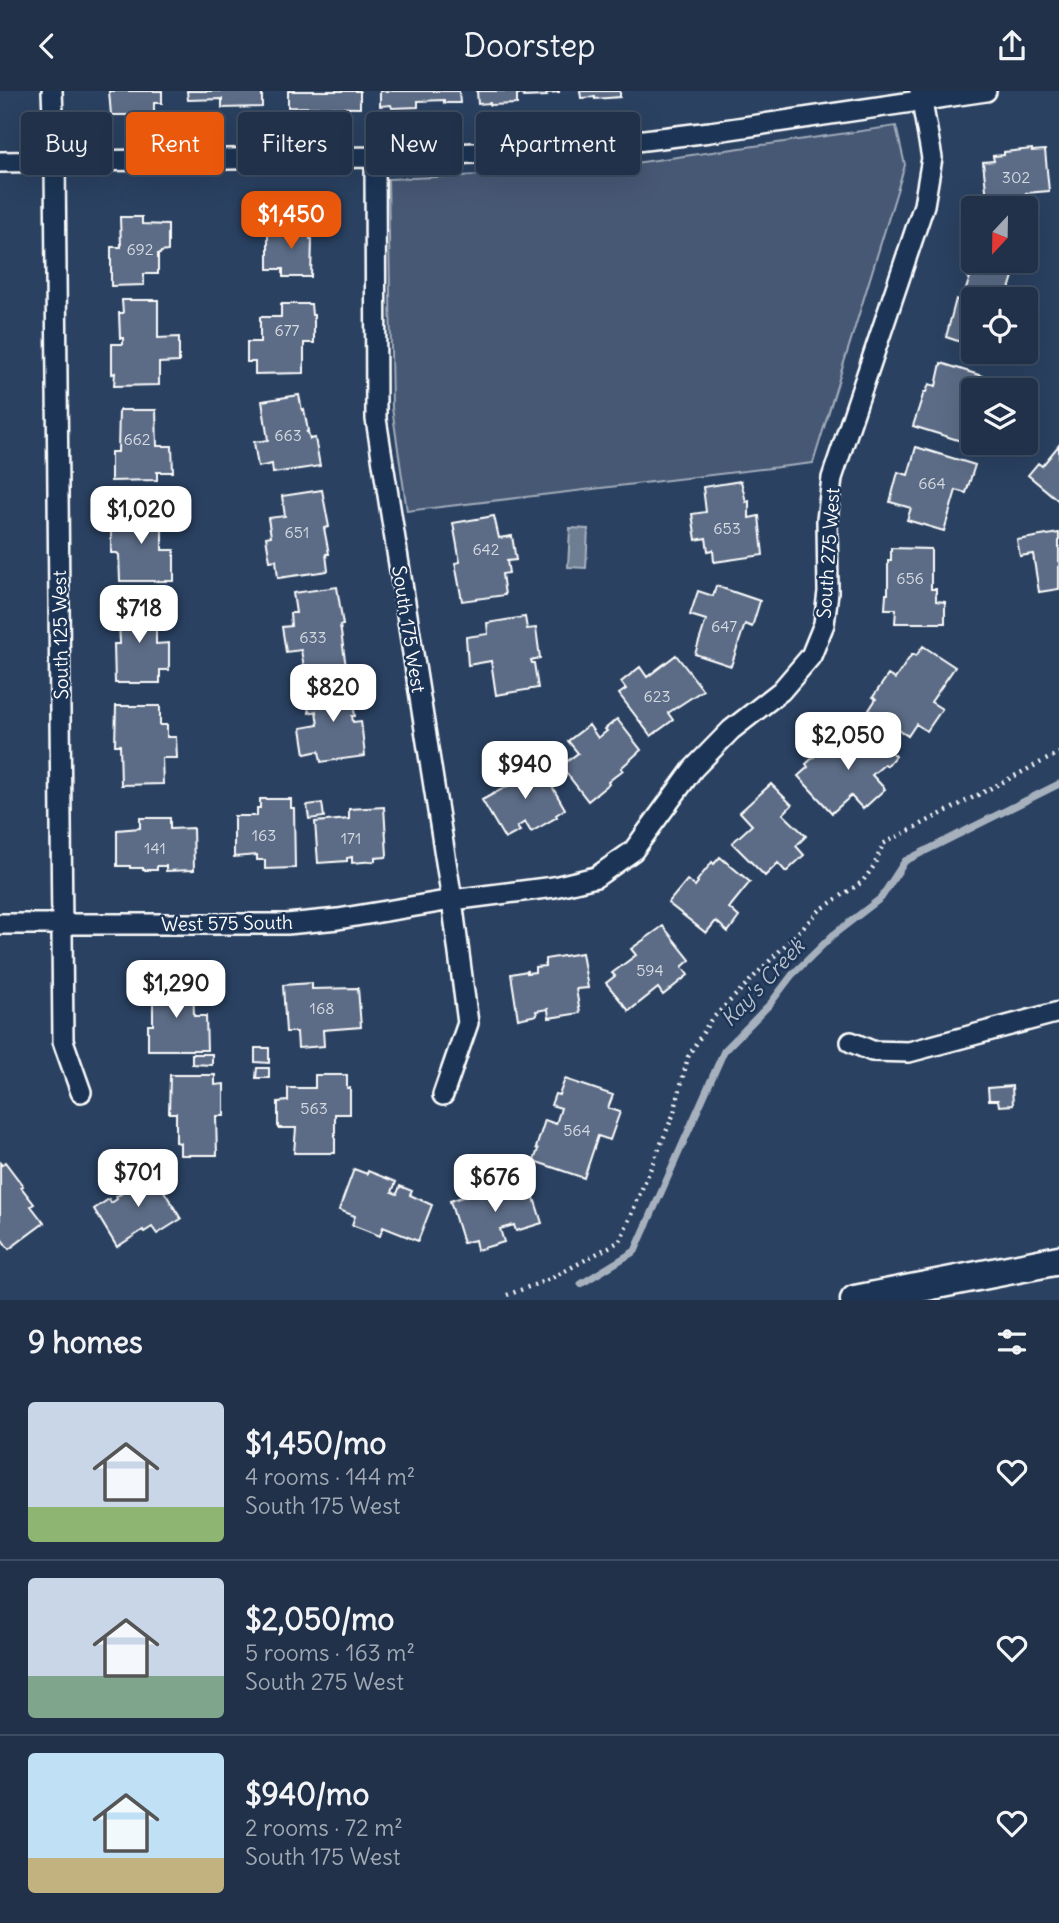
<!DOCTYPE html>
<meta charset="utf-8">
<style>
:root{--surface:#203149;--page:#283950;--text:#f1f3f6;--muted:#a2a9b4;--line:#3d4c61;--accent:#ea580c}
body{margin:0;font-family:Delius,sans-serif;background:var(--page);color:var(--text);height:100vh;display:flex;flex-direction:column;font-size:26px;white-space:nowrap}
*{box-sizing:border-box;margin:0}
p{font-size:23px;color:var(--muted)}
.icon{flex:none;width:38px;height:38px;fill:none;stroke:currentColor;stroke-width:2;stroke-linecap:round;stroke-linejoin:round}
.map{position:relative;height:1209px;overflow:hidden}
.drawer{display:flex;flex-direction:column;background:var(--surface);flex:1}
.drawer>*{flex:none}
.banner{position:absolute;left:21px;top:21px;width:700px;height:63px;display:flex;gap:14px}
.needle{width:46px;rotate:202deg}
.fabs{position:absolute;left:961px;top:105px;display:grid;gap:14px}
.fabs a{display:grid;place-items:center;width:77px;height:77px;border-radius:7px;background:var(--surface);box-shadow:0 7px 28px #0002,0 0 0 2px var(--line);font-size:35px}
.price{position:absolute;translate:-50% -60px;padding:0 16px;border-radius:14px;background:#fff;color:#222;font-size:23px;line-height:46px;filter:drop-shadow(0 2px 4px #0008)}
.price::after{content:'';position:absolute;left:50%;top:42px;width:21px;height:16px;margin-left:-10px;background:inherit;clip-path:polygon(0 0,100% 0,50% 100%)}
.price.active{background:var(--accent);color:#fff}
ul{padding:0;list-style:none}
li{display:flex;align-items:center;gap:21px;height:175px;padding:0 28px}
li+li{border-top:2px solid var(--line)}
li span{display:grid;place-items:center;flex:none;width:196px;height:140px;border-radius:7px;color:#555}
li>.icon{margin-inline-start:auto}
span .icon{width:84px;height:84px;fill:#fffc;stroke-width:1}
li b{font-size:30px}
h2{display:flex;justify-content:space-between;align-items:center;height:84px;padding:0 28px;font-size:30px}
.chip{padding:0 24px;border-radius:7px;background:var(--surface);box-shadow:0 7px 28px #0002,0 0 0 2px var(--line);font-size:24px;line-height:63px}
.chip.active{background:var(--accent);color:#fff}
header{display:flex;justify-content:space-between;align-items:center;height:91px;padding:0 28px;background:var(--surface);font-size:32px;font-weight:600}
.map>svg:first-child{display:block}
.green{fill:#465975;stroke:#a2acba;stroke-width:2}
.water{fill:#6d7d92;stroke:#a7b1be;stroke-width:2}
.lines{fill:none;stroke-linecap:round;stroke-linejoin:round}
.stream{stroke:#a7b1be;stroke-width:7}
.building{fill:#5b6c86;stroke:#fff;stroke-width:2}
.street-casing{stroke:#fff;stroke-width:24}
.secondary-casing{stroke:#fff;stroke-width:33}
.path{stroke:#fff;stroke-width:4.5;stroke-dasharray:2 5;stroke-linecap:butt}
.street{stroke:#1d3557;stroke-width:19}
.secondary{stroke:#1d3557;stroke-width:28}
.labels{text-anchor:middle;stroke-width:5;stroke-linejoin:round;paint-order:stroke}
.number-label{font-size:16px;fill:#d6dae1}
.street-label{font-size:19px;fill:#fff;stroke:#1d3557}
.water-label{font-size:21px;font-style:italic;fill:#b6bec8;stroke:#1d3557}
</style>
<header><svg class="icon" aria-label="back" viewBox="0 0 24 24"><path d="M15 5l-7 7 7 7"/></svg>Doorstep<svg class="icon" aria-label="share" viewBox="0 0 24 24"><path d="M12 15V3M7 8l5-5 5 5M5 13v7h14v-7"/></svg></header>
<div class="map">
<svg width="1059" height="1209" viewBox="0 0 1059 1209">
<rect width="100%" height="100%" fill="#2a4161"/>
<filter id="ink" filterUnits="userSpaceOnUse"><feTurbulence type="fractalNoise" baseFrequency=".0143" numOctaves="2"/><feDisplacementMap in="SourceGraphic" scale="14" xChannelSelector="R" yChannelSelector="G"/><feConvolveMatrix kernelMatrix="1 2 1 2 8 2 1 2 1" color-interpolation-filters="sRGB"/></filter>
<g filter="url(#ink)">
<path class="green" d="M 896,35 L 905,74 L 813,372 L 407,420 L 392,317 L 388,88 L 579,80 Z"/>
<path class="water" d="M 570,437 L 588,438 L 586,477 L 568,476 Z"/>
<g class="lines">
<path class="stream" d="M 581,1193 L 635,1160 L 724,960 L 770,913 L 792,884 L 833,844 L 881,807 L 905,770 L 1059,693"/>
</g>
<path class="building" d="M 109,0 L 162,0 L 162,12 L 154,12 L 154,24 L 111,24 Z
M 187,0 L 262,0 L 262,16 L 222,17 L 222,8 L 188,9 Z
M 288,0 L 360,0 L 360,17 L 288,16 Z
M 380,0 L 459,0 L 460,12 L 444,12 L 444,9 L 418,10 L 418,16 L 392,17 L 391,14 L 380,15 Z
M 477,0 L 559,0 L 559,1 L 546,2 L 547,5 L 524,6 L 523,3 L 517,3 L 517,13 L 490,14 L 490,12 L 478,13 Z
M 580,0 L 620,0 L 620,6 L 595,8 L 595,6 L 581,7 Z
M 1032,58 L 1032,60 L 1045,59 L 1049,100 L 1026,102 L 1027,114 L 1015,115 L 1015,117 L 996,117 L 996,108 L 987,108 L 983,71 L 994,70 L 993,65 L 1004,64 L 1004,61 Z
M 120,126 L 142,126 L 142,133 L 168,134 L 168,160 L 161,161 L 160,163 L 158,163 L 158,183 L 144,183 L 144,194 L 111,195 L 111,156 L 121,156 Z
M 307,129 L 307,141 L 310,141 L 310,148 L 312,148 L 311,186 L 283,186 L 283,178 L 268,178 L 268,142 L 292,141 L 292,130 Z
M 973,169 L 986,172 L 1014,182 L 1006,208 L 1002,206 L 1001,208 L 973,208 L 973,255 L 946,246 L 956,208 L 962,210 L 970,186 L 968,186 Z
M 122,209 L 158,209 L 158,247 L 179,246 L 179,271 L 159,272 L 159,294 L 114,295 L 115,282 L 112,283 L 112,253 L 123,253 L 123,247 L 120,247 L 119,222 L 123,222 Z
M 281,213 L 311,213 L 312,224 L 314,224 L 314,252 L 304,252 L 304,282 L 255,283 L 255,271 L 247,271 L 247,251 L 260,251 L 260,226 L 281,226 Z
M 941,272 L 982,285 L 977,299 L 973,299 L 973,331 L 968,330 L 961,350 L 913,335 L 924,301 L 926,301 L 929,293 L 936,295 Z
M 299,304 L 302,319 L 304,318 L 308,340 L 306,341 L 308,341 L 310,348 L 315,347 L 320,375 L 273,382 L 272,373 L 258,376 L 254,351 L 268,349 L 262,310 Z
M 119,319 L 156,319 L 157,355 L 172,355 L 173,381 L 157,381 L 157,389 L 111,390 L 111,361 L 118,361 Z
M 1059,354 L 1059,410 L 1028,384 L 1038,372 L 1042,375 Z
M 916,356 L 975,374 L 966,402 L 956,399 L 944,440 L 907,429 L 911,417 L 890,411 L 898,381 L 908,384 Z
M 741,390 L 746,411 L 749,410 L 749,427 L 759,425 L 763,464 L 714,471 L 713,459 L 708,460 L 706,447 L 696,449 L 692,423 L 706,421 L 703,396 Z
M 322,399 L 329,436 L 324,437 L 329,463 L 326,463 L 328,480 L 278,487 L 276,469 L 270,470 L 266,446 L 271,445 L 268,427 L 285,425 L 282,405 Z
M 111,419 L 162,419 L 162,459 L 174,459 L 174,490 L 120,490 L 119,464 L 117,462 L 111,462 Z
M 494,425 L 499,447 L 512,445 L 516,469 L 507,470 L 509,482 L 502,483 L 505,504 L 462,510 L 455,472 L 460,471 L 453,432 Z
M 1059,442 L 1059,498 L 1039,501 L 1033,463 L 1020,465 L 1017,449 Z
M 891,457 L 931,458 L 931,498 L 936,498 L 936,510 L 945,511 L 945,532 L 895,532 L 896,518 L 885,518 L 886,503 L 888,503 L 888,469 L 891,469 Z
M 716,495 L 760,510 L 752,536 L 745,533 L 731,575 L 695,563 L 706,529 L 690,524 L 698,500 L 713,505 Z
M 337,496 L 343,534 L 340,534 L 346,576 L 305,582 L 301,559 L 286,561 L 282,536 L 291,535 L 290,522 L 296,522 L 293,502 Z
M 144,512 L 144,514 L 158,514 L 158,538 L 156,538 L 156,553 L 169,552 L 169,579 L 160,579 L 160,592 L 115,592 L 114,553 L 120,553 L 119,530 L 116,530 L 116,513 Z
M 525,526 L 527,538 L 536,537 L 540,567 L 531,569 L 532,572 L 534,572 L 538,597 L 496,604 L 491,570 L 468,574 L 466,546 L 488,543 L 487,532 Z
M 923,555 L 955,576 L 931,611 L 942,618 L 927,640 L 916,633 L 908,645 L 869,619 L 876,608 L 873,606 L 888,584 L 895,588 L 912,563 L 916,565 Z
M 676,564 L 703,599 L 668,622 L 673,629 L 651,645 L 619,603 L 626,598 L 621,591 L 640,576 L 647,586 Z
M 335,590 L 336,592 L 348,590 L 350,612 L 353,612 L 355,625 L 352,625 L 353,631 L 361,630 L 365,665 L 321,671 L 319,660 L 305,663 L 301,637 L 318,634 L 316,620 L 309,622 L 305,596 Z
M 116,615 L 160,615 L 160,634 L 167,634 L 167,646 L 176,646 L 177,667 L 162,667 L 163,693 L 121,694 L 120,654 L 115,654 Z
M 617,628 L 641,659 L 621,677 L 623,679 L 608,691 L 609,693 L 588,710 L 561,675 L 578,662 L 568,650 L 589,634 L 598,647 L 607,640 L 605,638 Z
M 869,638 L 895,665 L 887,675 L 885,673 L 872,684 L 885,698 L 863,718 L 851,705 L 832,722 L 798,685 L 808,676 L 806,673 L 826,655 L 834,663 L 846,651 L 848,653 L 857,644 L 860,646 Z
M 535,666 L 565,718 L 556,724 L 557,726 L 531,741 L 525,731 L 517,736 L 520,740 L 505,748 L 482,709 L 508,695 L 506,693 L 516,688 L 511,680 Z
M 771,693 L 792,714 L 783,723 L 806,745 L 796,755 L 804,764 L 786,781 L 778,772 L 765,785 L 732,752 L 752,734 L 740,721 Z
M 260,708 L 291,708 L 291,717 L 294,717 L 295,777 L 265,778 L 265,769 L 257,769 L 257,764 L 234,766 L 234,725 L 257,725 L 257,717 L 260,717 Z
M 322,712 L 324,726 L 309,728 L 307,714 Z
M 384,716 L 387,764 L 386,766 L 375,767 L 375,770 L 352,772 L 352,766 L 347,767 L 347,770 L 318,772 L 315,731 L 349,728 L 349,718 Z
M 140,727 L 170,727 L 170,738 L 193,737 L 194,779 L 166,780 L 166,775 L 157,775 L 157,779 L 143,779 L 143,777 L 130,777 L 130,775 L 117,775 L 117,739 L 140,737 Z
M 720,766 L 750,791 L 729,817 L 739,826 L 728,841 L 716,830 L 706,842 L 668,812 L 687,789 L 695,795 L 698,791 L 697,790 L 712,771 L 714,773 Z
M 663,835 L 690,869 L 682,876 L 688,884 L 663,904 L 658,897 L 629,920 L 606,892 L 615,885 L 612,882 L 636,864 L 631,858 Z
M 582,862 L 588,897 L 576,898 L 580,922 L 549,927 L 548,918 L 536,920 L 537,924 L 518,928 L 511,883 L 527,880 L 527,882 L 535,881 L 535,876 L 545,875 L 545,868 Z
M 193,891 L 194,925 L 206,925 L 207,959 L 148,959 L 148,934 L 153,934 L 153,903 L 158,903 L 158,892 Z
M 312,892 L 312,898 L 358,897 L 361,936 L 323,939 L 324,955 L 298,957 L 297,941 L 286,941 L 283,894 Z
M 255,957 L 269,957 L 269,972 L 255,971 Z
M 192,963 L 212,963 L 212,974 L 192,973 Z
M 257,977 L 269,977 L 269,987 L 256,987 Z
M 170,984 L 215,984 L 215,994 L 224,993 L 224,1025 L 216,1025 L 217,1064 L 180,1064 L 180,1052 L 176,1051 L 176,1022 L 169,1022 Z
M 315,984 L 347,984 L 347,997 L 350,997 L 350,1023 L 335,1023 L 335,1062 L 294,1062 L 296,1037 L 278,1037 L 278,1011 L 288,1010 L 288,997 L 315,997 Z
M 565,988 L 613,1004 L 608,1017 L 620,1021 L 610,1049 L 598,1045 L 584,1087 L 534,1070 L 538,1058 L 536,1057 L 545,1029 L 556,1033 L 561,1017 L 551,1014 L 555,1003 L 559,1004 Z
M 1012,995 L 1013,1014 L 999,1015 L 998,1009 L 989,1009 L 988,997 Z
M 5,1071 L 23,1095 L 21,1096 L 34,1113 L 31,1115 L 44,1132 L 9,1158 L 0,1146 L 0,1072 L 2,1074 Z
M 354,1078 L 367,1083 L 368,1080 L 396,1091 L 392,1101 L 397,1103 L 400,1095 L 412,1100 L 410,1104 L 432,1114 L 418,1150 L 383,1136 L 380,1145 L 352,1134 L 355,1125 L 339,1119 Z
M 151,1079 L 181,1128 L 157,1143 L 152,1136 L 144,1141 L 143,1139 L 117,1156 L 94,1118 L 109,1108 L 111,1112 L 117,1108 L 116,1105 L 121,1103 L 117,1097 L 139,1083 L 140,1085 Z
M 528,1088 L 542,1132 L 516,1140 L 514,1134 L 500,1138 L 504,1151 L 477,1159 L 475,1149 L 463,1152 L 450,1110 L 487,1098 L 489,1102 L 513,1097 L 512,1093 Z"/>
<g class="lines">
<defs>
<path id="street" d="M 52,0 L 55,71 L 63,950 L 81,1001
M 375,66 L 376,328 L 452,809 L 468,932 L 443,1004
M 0,71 L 375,66 L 571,58 L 710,41 L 986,0
M 0,833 L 287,833 L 338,828 L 452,809 L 554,796 L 596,786 L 633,760 L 693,678 L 731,639 L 781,600 L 811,565 L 824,533 L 828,501 L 827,429 L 832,387 L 924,114 L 932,67 L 920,0
M 851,951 L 872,960 L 909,961 L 1059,921"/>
<path id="secondary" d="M 855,1209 L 1059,1169"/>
</defs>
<use href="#street" class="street-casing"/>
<use href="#secondary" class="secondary-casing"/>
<path class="path" d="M 507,1204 L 550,1188 L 620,1150 L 674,1022 L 688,966 L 710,930 L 820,819 L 862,791 L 874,775 L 883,753 L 1059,662"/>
<use href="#street" class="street"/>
<use href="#secondary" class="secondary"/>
</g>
</g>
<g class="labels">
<g class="number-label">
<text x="1016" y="92">302</text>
<text x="140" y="164">692</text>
<text x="287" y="245">677</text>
<text x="288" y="350">663</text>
<text x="137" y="354">662</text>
<text x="932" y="398">664</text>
<text x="727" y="443">653</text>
<text x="297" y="447">651</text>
<text x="486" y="464">642</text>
<text x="910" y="493">656</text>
<text x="724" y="541">647</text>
<text x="313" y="552">633</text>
<text x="657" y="611">623</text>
<text x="264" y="750">163</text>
<text x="351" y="753">171</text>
<text x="155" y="763">141</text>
<text x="650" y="885">594</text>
<text x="322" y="923">168</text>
<text x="314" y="1023">563</text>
<text x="577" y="1045">564</text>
</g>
<g class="street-label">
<text transform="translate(828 462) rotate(-86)" y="7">South 275 West</text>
<text transform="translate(409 538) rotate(81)" y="7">South 175 West</text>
<text transform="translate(60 544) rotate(-91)" y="7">South 125 West</text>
<text transform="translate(227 832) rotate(-1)" y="7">West 575 South</text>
</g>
<g class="water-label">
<text transform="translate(763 892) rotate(-47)" y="7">Kay's Creek</text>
</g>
</g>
</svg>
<div class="fabs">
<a><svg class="needle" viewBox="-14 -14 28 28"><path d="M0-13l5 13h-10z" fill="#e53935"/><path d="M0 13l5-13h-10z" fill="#a2a9b4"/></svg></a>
<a><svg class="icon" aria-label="locate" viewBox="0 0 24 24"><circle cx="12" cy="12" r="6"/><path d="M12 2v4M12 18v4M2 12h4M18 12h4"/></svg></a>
<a><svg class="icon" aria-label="layers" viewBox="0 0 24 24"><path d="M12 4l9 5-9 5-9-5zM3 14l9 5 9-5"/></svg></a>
</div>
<b class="price active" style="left:291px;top:160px">$1,450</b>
<b class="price" style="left:141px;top:455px">$1,020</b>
<b class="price" style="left:139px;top:554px">$718</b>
<b class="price" style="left:333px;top:633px">$820</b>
<b class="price" style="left:848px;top:681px">$2,050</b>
<b class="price" style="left:525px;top:710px">$940</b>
<b class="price" style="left:176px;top:929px">$1,290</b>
<b class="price" style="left:138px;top:1118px">$701</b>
<b class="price" style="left:495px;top:1123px">$676</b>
<div class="banner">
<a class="chip">Buy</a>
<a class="chip active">Rent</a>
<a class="chip">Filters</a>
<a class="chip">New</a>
<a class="chip">Apartment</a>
</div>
</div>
<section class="drawer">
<h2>9 homes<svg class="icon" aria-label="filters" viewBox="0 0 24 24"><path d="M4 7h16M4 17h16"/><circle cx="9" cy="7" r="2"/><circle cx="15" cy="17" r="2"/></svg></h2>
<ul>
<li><span style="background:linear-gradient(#c9d6e8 75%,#8fb573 0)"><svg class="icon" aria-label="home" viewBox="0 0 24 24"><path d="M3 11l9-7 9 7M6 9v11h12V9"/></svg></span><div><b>$1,450/mo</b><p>4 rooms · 144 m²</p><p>South 175 West</p></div><svg class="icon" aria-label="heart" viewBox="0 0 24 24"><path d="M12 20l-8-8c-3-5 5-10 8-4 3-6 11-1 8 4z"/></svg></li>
<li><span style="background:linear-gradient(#c9d6e8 70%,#7fa58c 0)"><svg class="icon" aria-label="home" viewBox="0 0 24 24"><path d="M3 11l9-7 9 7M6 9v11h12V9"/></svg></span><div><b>$2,050/mo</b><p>5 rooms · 163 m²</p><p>South 275 West</p></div><svg class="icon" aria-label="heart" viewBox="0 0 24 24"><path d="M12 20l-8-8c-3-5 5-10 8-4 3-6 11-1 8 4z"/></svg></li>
<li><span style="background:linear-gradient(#bfe0f5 75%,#c2b280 0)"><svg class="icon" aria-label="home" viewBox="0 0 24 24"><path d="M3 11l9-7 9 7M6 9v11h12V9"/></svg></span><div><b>$940/mo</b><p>2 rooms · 72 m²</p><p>South 175 West</p></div><svg class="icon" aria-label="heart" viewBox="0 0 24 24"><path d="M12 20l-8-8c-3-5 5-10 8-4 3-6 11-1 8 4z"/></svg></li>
</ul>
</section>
